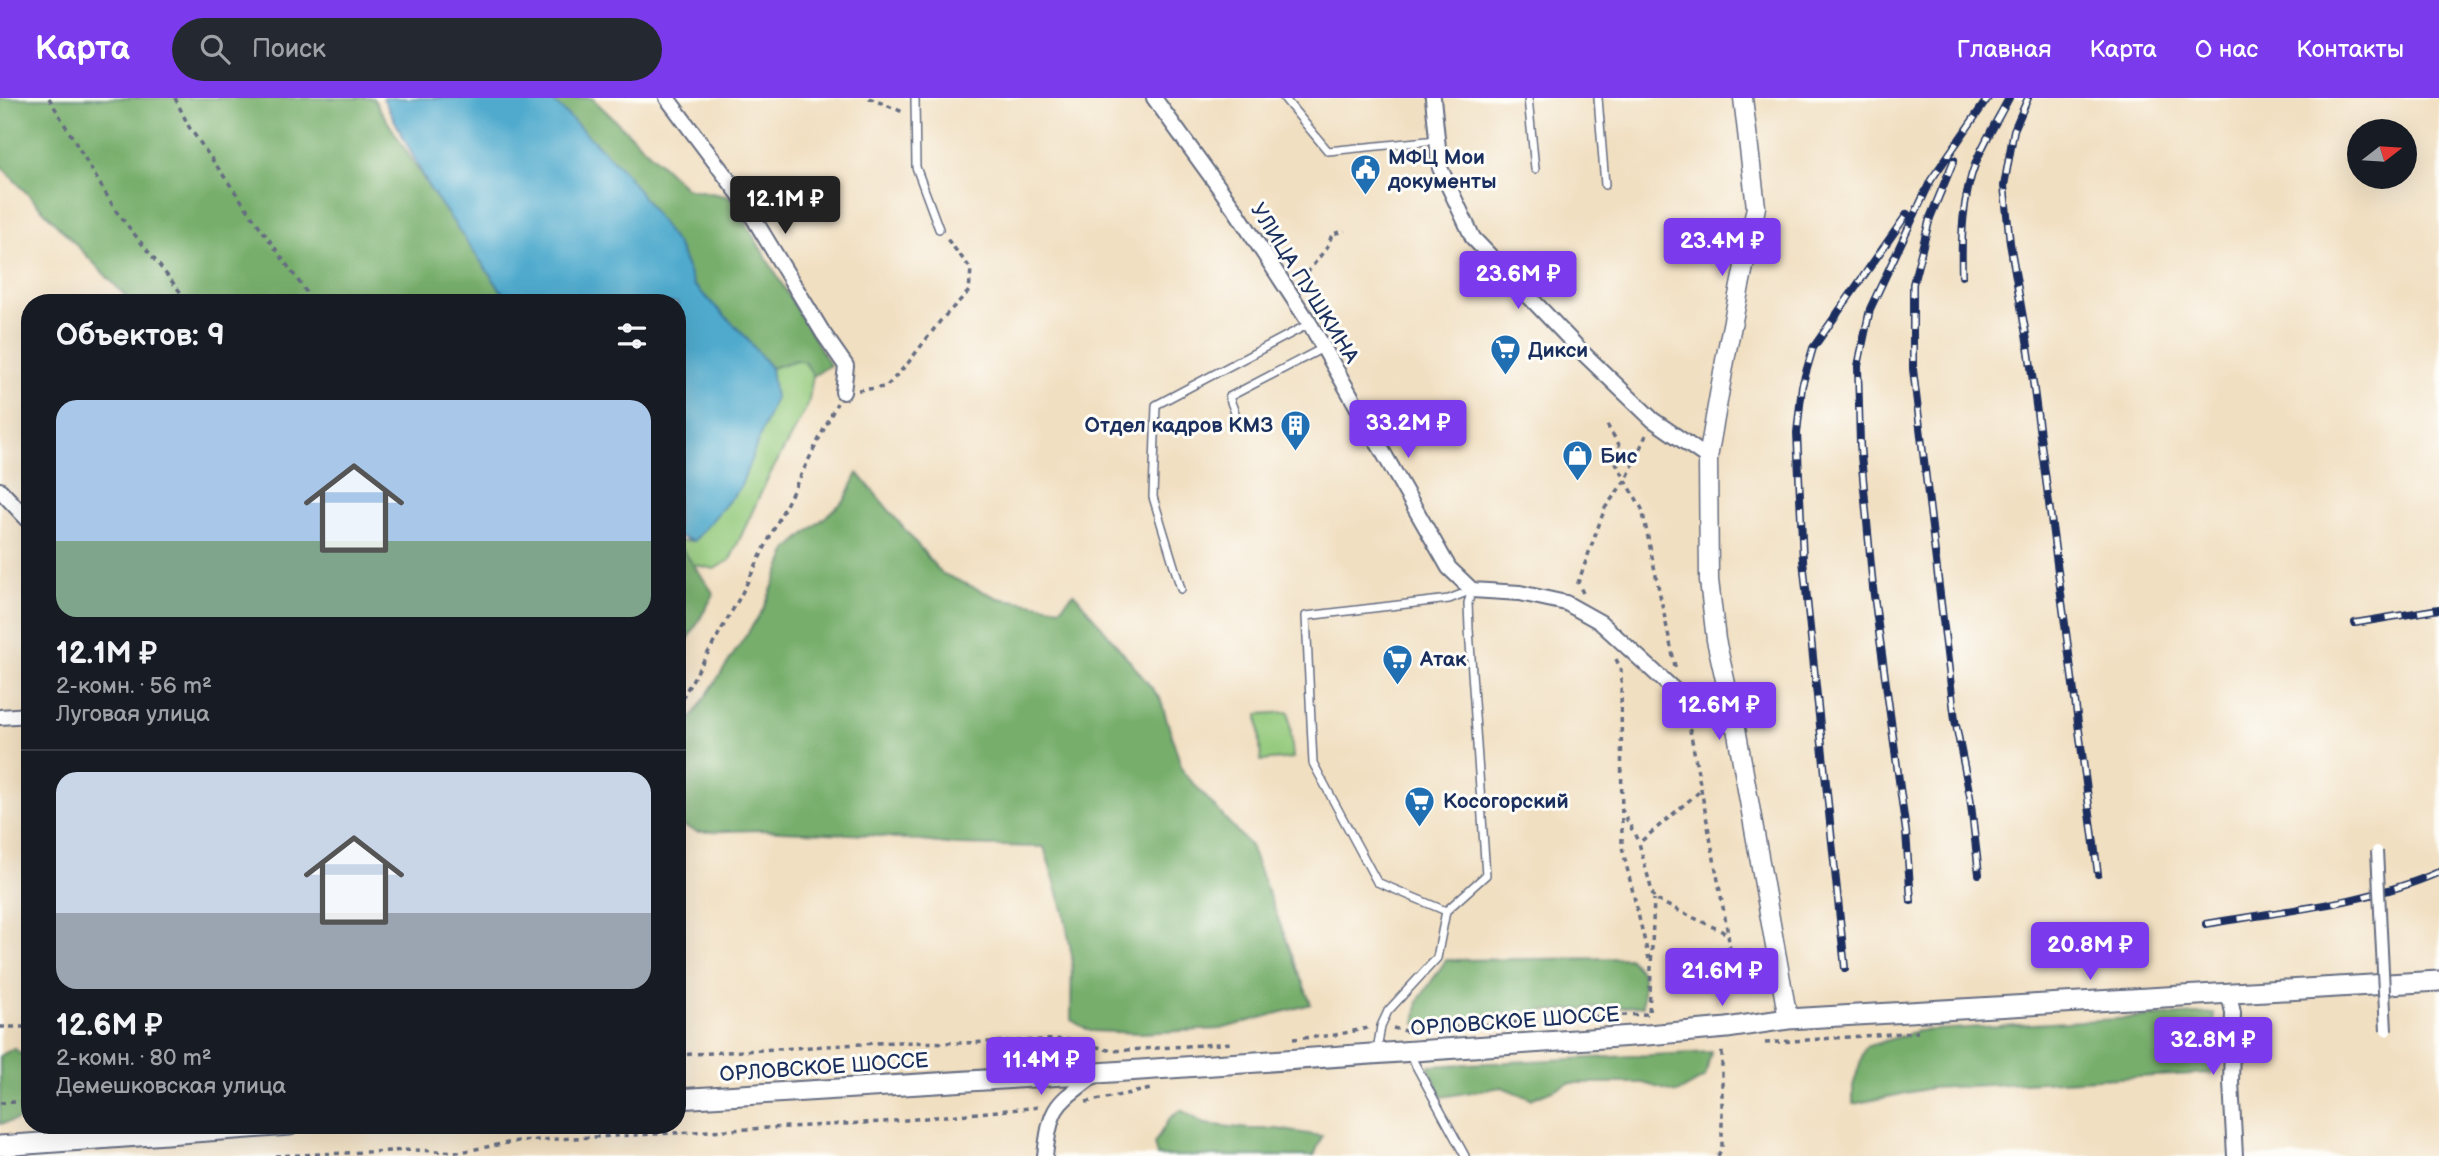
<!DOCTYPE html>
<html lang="ru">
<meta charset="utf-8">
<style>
:root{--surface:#171b24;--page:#242831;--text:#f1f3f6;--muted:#9ea1a6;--line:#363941;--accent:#7c3aed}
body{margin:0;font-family:"Balsamiq Sans",sans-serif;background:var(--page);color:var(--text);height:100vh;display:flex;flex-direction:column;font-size:26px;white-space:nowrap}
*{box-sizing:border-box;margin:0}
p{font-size:23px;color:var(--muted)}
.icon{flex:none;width:38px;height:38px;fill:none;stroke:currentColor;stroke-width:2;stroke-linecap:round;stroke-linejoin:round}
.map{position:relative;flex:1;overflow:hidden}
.drawer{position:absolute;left:21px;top:196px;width:665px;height:840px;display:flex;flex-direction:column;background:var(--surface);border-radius:28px;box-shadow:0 7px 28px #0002}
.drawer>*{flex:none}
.needle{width:46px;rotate:73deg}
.tools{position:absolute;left:2347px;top:21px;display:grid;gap:14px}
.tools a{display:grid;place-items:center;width:70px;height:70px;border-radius:50%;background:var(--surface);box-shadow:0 7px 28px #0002;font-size:35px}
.price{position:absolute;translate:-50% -60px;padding:0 16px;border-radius:7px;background:var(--accent);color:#fff;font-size:23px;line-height:46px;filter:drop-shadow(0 2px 4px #0008)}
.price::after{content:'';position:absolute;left:50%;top:42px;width:21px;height:16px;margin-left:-10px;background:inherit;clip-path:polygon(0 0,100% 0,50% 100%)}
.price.on{background:#222;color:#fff}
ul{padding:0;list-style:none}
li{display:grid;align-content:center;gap:14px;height:371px;padding:0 35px}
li+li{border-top:2px solid var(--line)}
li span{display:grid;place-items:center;height:217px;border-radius:21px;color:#555}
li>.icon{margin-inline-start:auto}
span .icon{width:126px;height:126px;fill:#fffc;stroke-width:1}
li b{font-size:30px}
h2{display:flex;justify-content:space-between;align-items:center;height:84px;padding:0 35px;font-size:30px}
header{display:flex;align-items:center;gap:42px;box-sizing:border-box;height:98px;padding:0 35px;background:var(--accent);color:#fff}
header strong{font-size:33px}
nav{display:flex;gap:38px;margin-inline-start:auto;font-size:24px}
.search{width:490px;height:63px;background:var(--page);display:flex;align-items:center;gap:18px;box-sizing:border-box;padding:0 24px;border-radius:38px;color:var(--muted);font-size:26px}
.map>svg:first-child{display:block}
.green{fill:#94ca7d;stroke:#587c6e;stroke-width:2}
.forest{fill:#77ae6c;stroke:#496e65;stroke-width:2}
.water{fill:#4faacd;stroke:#356c96;stroke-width:2}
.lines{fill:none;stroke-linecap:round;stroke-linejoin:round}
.service-casing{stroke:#666d81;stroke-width:10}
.minor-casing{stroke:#666d81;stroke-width:18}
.tertiary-casing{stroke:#666d81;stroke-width:21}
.secondary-casing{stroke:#666d81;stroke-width:23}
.path{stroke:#666d81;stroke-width:3.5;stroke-dasharray:5 5;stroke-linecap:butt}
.service{stroke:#fff;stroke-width:7}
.minor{stroke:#fff;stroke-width:14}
.tertiary{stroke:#fff;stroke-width:18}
.secondary{stroke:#fff;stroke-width:19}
.rail-casing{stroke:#1b2f5e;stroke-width:8}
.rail{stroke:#fdfcf7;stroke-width:5;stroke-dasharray:16;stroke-linecap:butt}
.pedestrian-bridge-casing{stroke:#666d81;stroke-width:14;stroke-linecap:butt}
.pedestrian-bridge{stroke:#fff;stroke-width:10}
.labels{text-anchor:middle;stroke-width:6;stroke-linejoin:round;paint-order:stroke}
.poi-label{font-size:21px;font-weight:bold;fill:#1b2f5e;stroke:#fdfcf7;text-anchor:start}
.street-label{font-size:21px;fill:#1b2f5e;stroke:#fdfcf7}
</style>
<header>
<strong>Карта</strong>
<div class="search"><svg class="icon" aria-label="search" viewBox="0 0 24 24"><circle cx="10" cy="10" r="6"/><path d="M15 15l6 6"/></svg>Поиск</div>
<nav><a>Главная</a><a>Карта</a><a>О нас</a><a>Контакты</a></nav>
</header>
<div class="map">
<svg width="2439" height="1058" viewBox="0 0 2439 1058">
<rect width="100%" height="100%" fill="#fdfcf7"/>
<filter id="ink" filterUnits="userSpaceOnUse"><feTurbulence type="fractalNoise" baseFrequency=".0143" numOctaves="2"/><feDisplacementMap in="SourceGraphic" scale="14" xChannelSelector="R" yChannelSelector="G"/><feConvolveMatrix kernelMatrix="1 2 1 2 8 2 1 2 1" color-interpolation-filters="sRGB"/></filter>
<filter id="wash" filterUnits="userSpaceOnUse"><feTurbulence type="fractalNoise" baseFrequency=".00686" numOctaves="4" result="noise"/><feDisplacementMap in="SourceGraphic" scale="28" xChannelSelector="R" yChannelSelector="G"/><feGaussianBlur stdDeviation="1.57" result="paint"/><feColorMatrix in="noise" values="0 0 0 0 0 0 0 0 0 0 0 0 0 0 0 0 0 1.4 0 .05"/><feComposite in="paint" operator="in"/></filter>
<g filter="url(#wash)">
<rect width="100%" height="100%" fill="#f1dfc1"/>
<path class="green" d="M 796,262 L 805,264 L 813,278 L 808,307 L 767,382 L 730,462 L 714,471 L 692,466 L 677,443 L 694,443 L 774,300 L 771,270 Z
M 1289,614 L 1293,660 L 1261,663 L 1258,616 Z"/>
<path class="forest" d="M 0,0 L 373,0 L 430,91 L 510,205 L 132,205 L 0,67 Z
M 532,0 L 592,0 L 686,90 L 730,99 L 830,267 L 813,278 L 805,264 L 796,262 L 771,270 L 694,187 L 678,148 Z
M 858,375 L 941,475 L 998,500 L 1060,510 L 1074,495 L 1160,600 L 1183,674 L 1250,748 L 1311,906 L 1221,931 L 1140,935 L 1090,933 L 1071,922 L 1072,858 L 1064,815 L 1044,749 L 956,747 L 870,737 L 759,732 L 698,734 L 677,725 L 677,642 L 764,510 L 788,451 L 845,402 Z
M 677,444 L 714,496 L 677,561 Z
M 1629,860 L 1643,876 L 1643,908 L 1526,914 L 1415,926 L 1418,903 L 1446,862 Z
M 2214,915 L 2212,975 L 1931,990 L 1853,1006 L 1853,988 L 1865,949 L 1917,933 Z
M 14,950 L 30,964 L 30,1019 L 0,1026 L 0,958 Z
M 1711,954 L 1705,979 L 1677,995 L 1643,985 L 1569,985 L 1531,1001 L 1502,989 L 1442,999 L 1428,968 Z
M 1181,1012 L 1205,1026 L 1249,1031 L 1277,1031 L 1322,1038 L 1314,1058 L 1157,1058 L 1154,1046 L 1169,1021 Z"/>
<path class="water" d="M 383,0 L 550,0 L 625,74 L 678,148 L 694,187 L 743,236 L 771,270 L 775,300 L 740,390 L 694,443 L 677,438 L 677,205 L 510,205 L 430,91 Z"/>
</g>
<g filter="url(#ink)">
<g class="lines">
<defs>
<path id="service" d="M 915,0 L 916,69 L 939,131
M 1284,0 L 1328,53 L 1437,42
M 1528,0 L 1535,71
M 1598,0 L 1605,87
M 1239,325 L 1229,299 L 1323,250
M 1181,491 L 1153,399 L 1156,307 L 1309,226
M 1377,953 L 1381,928 L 1388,913 L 1437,860 L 1446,813 L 1486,777 L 1469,531 L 1468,505 L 1472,492 L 1449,501 L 1306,518 L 1313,665 L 1377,784 L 1446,813
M 1410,957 L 1465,1058"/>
<path id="minor" d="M 667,0 L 739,96 L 823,235 L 846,268 L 843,294
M 1154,0 L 1236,113 L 1310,226 L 1449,470 L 1472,492 L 1520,495 L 1566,505 L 1600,524 L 1683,600 L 1736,630
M 1433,0 L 1440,70 L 1473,140 L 1582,254 L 1653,322 L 1708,360
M 0,392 L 30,424
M 0,619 L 30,617
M 2229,896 L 2233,915 L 2231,984 L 2235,1058
M 1045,1058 C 1051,1005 1056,1007 1097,975"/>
<path id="tertiary" d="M 1743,0 L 1756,109 L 1726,257 L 1708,360 L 1709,482 L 1716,542 L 1736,630 L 1788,921"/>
<path id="secondary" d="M 677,1001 L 1097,975 L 1647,937 L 1727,930 L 1788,921 L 2439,883
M 0,1048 L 290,1027"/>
</defs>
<use href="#service" class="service-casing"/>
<use href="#minor" class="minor-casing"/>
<use href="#tertiary" class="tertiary-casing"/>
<use href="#secondary" class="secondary-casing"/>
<path class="path" d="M 49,0 L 116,113 L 189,205
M 175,0 L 189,29 L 314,205
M 869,0 L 903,14
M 1307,175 L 1328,148 L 1332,136 L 1345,133
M 858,292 L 886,289 L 908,265 L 941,222 L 969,193 L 971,171 L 947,141
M 1607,327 L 1626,358 L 1615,363 L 1642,411 L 1676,573
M 1583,495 L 1578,485 L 1605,410 L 1627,380 L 1647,335
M 1616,561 L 1621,572 L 1622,749 L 1649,861
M 677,609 L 740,499 L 837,305
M 1688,621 L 1728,836 L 1734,888
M 1699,694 L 1639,745 L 1654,801 L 1728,836
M 1621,710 L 1639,745
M 0,929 L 30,929
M 1393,930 L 1406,933 L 1581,919 L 1649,916 L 1654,801
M 1293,941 L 1335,937 L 1368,930
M 1765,945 L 1918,934
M 677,957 L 894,944 L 963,945 L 1069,941 L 1112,953 L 1233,945
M 1086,1004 L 1151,991
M 0,1005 L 30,1003
M 275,1058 L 413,1052 L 460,1054 L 518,1043 L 884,1024 L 1040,1009
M 1718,1058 L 1722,1049 L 1722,949"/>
<use href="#service" class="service"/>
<use href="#minor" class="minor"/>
<use href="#tertiary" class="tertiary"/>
<use href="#secondary" class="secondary"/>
<defs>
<path id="rail" d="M 2028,0 L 2014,32 L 2004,88 L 2010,145 L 2029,254 L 2098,776
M 1954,62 L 1930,120 L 1913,186 L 1913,271 L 1955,622 L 1970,698 L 1979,776
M 1962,178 C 1961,139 1962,100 1976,64 C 1985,42 1998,21 2009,0
M 2355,525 L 2439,511
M 1911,803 L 1906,734 L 1873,490 L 1860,346 L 1858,268 L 1870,211 L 1931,82 L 1988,0
M 2206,826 C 2281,813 2370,805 2439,774
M 1845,870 L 1803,462 L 1797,335 L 1802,288 L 1813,250 L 1907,116"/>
</defs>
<use href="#rail" class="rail-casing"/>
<use href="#rail" class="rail"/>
<defs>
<path id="pedestrian-bridge" d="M 2377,753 L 2386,933"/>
</defs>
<use href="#pedestrian-bridge" class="pedestrian-bridge-casing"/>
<use href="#pedestrian-bridge" class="pedestrian-bridge"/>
</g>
</g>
<defs>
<symbol id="civic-pin" viewBox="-11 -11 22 30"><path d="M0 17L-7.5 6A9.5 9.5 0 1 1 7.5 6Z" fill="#1f6fb2" stroke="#fdfcf7"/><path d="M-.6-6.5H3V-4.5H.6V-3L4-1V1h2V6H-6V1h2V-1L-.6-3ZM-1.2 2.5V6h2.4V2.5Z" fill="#fff"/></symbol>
<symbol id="supermarket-pin" viewBox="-11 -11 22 30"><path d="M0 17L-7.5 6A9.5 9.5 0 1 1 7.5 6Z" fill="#1f6fb2" stroke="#fdfcf7"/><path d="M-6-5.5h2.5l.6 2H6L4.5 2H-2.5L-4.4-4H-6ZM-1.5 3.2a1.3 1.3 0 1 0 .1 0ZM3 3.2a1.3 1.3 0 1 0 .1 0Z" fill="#fff"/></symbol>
<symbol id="building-pin" viewBox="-11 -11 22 30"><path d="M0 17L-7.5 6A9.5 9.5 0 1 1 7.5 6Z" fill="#1f6fb2" stroke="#fdfcf7"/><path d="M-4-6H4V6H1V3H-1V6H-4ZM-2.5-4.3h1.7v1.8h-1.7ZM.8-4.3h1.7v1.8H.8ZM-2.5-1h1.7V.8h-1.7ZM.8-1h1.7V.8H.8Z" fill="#fff"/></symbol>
<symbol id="shop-pin" viewBox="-11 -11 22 30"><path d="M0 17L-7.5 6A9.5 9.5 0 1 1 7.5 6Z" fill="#1f6fb2" stroke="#fdfcf7"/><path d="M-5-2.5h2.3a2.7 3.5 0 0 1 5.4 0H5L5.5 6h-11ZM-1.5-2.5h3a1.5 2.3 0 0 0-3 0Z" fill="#fff"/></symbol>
</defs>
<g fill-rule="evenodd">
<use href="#civic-pin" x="1348" y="54" width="35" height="47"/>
<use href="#supermarket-pin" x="1488" y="234" width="35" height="47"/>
<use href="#building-pin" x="1278" y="310" width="35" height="47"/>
<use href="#shop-pin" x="1560" y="340" width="35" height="47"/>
<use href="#supermarket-pin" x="1380" y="544" width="35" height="47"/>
<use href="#supermarket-pin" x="1402" y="686" width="35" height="47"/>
</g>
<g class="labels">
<g class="poi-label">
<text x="1388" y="66">МФЦ Мои<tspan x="1388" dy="24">документы</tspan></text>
<text x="1528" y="259">Дикси</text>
<text x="1273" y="334" text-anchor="end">Отдел кадров КМЗ</text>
<text x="1600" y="365">Бис</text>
<text x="1420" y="568">Атак</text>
<text x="1443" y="710">Косогорский</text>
</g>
<g class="street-label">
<text transform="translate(1305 185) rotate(58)" y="7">УЛИЦА ПУШКИНА</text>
<text transform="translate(1515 923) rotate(-4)" y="7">ОРЛОВСКОЕ ШОССЕ</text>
<text transform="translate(824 969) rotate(-4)" y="7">ОРЛОВСКОЕ ШОССЕ</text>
</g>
</g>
</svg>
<div class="tools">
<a><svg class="needle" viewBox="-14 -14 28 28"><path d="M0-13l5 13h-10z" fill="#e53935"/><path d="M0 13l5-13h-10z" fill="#9ea1a6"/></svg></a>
</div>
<b class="price on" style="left:785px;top:138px">12.1M ₽</b>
<b class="price" style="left:1722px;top:180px">23.4M ₽</b>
<b class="price" style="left:1518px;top:213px">23.6M ₽</b>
<b class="price" style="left:1408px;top:362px">33.2M ₽</b>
<b class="price" style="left:1719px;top:644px">12.6M ₽</b>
<b class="price" style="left:2090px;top:884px">20.8M ₽</b>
<b class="price" style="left:1722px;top:910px">21.6M ₽</b>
<b class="price" style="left:2213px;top:979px">32.8M ₽</b>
<b class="price" style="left:1041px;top:999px">11.4M ₽</b>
<section class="drawer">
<h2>Объектов: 9<svg class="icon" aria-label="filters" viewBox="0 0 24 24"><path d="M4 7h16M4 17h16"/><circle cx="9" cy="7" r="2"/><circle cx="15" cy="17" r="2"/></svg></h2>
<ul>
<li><span style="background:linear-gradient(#a9c7e8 65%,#7fa58c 0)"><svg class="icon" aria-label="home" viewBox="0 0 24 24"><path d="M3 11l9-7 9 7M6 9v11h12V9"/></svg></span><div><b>12.1M ₽</b><p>2-комн. · 56 m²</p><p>Луговая улица</p></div></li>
<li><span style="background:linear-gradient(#c9d6e8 65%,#9aa5b1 0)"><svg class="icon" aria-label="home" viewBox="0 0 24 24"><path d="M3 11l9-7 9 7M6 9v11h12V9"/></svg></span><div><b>12.6M ₽</b><p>2-комн. · 80 m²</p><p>Демешковская улица</p></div></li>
</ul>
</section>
</div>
